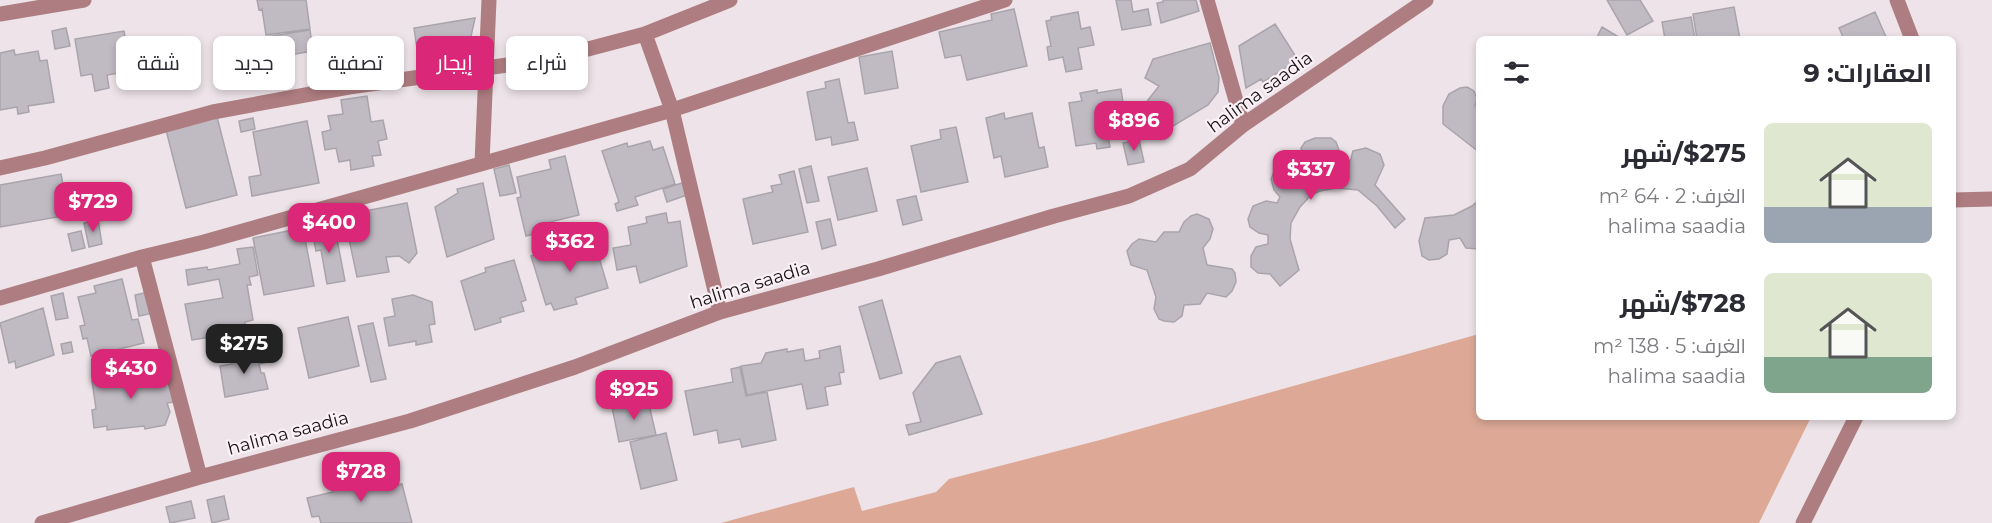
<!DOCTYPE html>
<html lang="ar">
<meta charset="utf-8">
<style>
:root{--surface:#fff;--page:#f7f7f7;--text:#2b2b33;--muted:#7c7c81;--accent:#db2777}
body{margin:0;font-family:Montserrat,Cairo,sans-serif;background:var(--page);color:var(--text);direction:rtl;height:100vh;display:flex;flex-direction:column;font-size:22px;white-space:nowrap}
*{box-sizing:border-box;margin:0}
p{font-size:20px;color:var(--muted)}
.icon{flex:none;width:33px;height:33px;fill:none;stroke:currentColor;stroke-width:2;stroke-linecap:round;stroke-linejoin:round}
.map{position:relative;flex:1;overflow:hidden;direction:ltr}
.sheet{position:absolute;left:1476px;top:36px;width:480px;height:384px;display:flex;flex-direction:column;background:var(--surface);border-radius:9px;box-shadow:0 3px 9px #0003;direction:rtl}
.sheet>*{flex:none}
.top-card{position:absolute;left:18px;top:36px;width:570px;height:54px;direction:rtl;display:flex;gap:12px}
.price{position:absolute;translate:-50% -51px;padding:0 14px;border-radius:12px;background:var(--accent);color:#fff;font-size:20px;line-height:39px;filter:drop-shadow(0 2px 3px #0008)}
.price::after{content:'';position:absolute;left:50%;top:36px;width:18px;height:14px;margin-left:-9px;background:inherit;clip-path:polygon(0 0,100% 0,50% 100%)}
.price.on{background:#222;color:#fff}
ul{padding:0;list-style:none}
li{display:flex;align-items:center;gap:18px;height:150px;padding:0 24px}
li span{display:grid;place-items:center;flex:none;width:168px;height:120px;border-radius:9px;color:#555}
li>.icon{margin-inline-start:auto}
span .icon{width:72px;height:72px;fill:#fffc;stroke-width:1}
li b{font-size:26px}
h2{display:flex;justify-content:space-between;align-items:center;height:72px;padding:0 24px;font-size:26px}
.tag{padding:0 21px;border-radius:9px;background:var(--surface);box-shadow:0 3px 9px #0003;font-size:21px;line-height:54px}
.tag.on{background:var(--accent);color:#fff}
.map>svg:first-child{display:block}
.green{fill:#dda996}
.building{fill:#c0bbc3;stroke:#a9a4ac;stroke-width:1.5}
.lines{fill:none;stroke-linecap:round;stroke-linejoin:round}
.minor{stroke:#ae7d81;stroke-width:15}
.labels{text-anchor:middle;stroke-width:4.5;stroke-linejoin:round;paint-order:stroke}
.street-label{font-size:18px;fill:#171416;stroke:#faf0f5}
</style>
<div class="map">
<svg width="1992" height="523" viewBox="0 0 1992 523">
<rect width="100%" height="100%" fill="#ede3e8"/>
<path class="green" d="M 1479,334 L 1479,417 L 1811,417 L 1759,523 L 721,523 L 854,487 L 862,511 L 936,492 L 949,479 L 1100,440 Z"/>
<path class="building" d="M 257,0 L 306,0 L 310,29 L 266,35 L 262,9 L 259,10 Z
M 1116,0 L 1131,0 L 1133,12 L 1148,9 L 1151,25 L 1122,30 Z
M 1163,0 L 1196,0 L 1199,11 L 1161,23 L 1157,3 L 1163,2 Z
M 1607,0 L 1640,0 L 1653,21 L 1627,35 Z
M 1734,7 L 1740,39 L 1697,39 L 1693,14 Z
M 1014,9 L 1027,66 L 967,80 L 961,55 L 945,58 L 939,32 L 992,20 L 991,14 Z
M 1078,12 L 1081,29 L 1090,27 L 1094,45 L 1078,48 L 1082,69 L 1066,72 L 1063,57 L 1049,60 L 1047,47 L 1051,46 L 1046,21 L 1051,20 L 1051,17 Z
M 1875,12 L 1887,39 L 1844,39 L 1839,28 Z
M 1691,17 L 1695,39 L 1665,39 L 1662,22 Z
M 475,18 L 470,41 L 417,49 L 414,28 Z
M 1275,24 L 1298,60 L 1263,82 L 1261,79 L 1246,88 L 1239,46 Z
M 1602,27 L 1622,39 L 1596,39 Z
M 66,28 L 70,46 L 55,49 L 52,31 Z
M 310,30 L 313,51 L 249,62 L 246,46 L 266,42 L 265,37 Z
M 124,31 L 131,71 L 107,75 L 109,88 L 95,91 L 92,74 L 81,76 L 75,39 Z
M 1210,43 L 1219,78 L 1218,92 L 1208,105 L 1163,132 L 1148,139 L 1138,113 L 1159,86 L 1145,78 L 1153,59 Z
M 14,50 L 15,55 L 38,51 L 40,61 L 47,60 L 54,102 L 28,106 L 29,112 L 18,114 L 17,107 L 0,110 L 0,53 Z
M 892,51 L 898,88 L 865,94 L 859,57 Z
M 839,79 L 848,123 L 854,122 L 858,140 L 832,145 L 831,137 L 816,140 L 807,92 L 826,88 L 825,82 Z
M 1467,87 L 1474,91 L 1477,98 L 1475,106 L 1479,109 L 1479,152 L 1443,124 L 1443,106 L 1449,94 L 1460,88 Z
M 1121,89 L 1124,109 L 1129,108 L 1132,131 L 1108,135 L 1110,147 L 1097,149 L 1096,143 L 1076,146 L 1069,103 L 1082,101 L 1080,93 L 1097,90 L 1097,93 Z
M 367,96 L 371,122 L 383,120 L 387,139 L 378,141 L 381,155 L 372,156 L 374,166 L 351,170 L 350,160 L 339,162 L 336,148 L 325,150 L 322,132 L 331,130 L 328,116 L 343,114 L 341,100 Z
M 1004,113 L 1005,119 L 1032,113 L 1039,148 L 1044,147 L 1048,167 L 1005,177 L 1001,156 L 994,158 L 986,118 Z
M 217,117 L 237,195 L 186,208 L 166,130 Z
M 253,118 L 255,129 L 241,132 L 239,121 Z
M 307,121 L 319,183 L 252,196 L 249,177 L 261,175 L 253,132 Z
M 956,127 L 968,182 L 921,192 L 911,146 L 941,139 L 940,130 Z
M 1315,138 L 1331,138 L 1336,142 L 1341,156 L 1338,175 L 1346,177 L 1353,151 L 1366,148 L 1380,154 L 1384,165 L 1375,185 L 1405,219 L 1395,228 L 1377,206 L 1358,190 L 1336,188 L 1320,191 L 1311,195 L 1300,207 L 1291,223 L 1290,239 L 1299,270 L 1280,286 L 1270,274 L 1258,273 L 1251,267 L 1251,256 L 1256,247 L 1268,244 L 1268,235 L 1259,233 L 1250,227 L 1248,219 L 1253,206 L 1266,201 L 1277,203 L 1280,197 L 1274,190 L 1271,179 L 1276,167 L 1293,167 L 1302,178 L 1309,174 L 1301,148 L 1305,142 Z
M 1139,140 L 1144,162 L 1128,165 L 1123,143 Z
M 650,141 L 653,150 L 663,147 L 675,184 L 635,197 L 638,205 L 617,211 L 615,204 L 619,202 L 602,151 L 627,143 L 628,147 Z
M 565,156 L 579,215 L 546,223 L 548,230 L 526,236 L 517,198 L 521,197 L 517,177 L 551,169 L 549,160 Z
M 509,165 L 516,193 L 500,196 L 494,169 Z
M 811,166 L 819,201 L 807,203 L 799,169 Z
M 867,168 L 877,211 L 838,220 L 828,177 Z
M 794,171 L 808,232 L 753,244 L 743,199 L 773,192 L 771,186 L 782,184 L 779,175 Z
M 61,174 L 69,215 L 0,227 L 0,185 Z
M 483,183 L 494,239 L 447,257 L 435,207 L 458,193 L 457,189 Z
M 682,183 L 687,195 L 667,202 L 663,189 Z
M 916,196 L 922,220 L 903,225 L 897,200 Z
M 93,200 L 96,216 L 83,218 L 81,201 Z
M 1479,200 L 1479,249 L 1466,248 L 1460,238 L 1449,240 L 1447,254 L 1439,259 L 1429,260 L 1422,256 L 1419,241 L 1425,218 L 1454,215 L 1472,206 Z
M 407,203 L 417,253 L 409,263 L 399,256 L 386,257 L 389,272 L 357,277 L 344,215 Z
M 666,213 L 668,223 L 680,221 L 687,266 L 640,283 L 636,266 L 617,270 L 613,248 L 631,245 L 628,227 L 647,223 L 646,217 Z
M 1197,214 L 1209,219 L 1213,229 L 1210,239 L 1203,248 L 1207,265 L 1232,269 L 1235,273 L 1236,282 L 1232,291 L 1226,297 L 1207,293 L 1200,304 L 1184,305 L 1182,316 L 1174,322 L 1164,321 L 1159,319 L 1154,309 L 1156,297 L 1147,270 L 1131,265 L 1127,251 L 1132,244 L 1139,239 L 1156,242 L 1164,232 L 1179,232 L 1184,222 L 1191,216 Z
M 830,219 L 836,245 L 822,249 L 816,222 Z
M 98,220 L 102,244 L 89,247 L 84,223 Z
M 323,224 L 325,237 L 336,234 L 345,281 L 327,284 L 321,250 L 316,251 L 311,226 Z
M 303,228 L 314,286 L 264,295 L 253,238 Z
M 81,231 L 85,248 L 72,251 L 68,234 Z
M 593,237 L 608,288 L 575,298 L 577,304 L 554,310 L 551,303 L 546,305 L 531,256 Z
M 253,247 L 258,275 L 249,277 L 251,285 L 247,285 L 253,320 L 245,322 L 245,325 L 217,330 L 218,336 L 192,340 L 185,304 L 223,298 L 219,279 L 188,285 L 186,270 L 207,267 L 208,270 L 240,264 L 237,249 Z
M 514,260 L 526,300 L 521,302 L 524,311 L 500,318 L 501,322 L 475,330 L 461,281 L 486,272 L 485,268 Z
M 122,279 L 132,320 L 138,319 L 144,343 L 91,356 L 87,338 L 83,339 L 80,326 L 85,325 L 78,297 L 96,293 L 94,286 Z
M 149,292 L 153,313 L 139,316 L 135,295 Z
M 63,293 L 68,318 L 56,320 L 51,296 Z
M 413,295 L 432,302 L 435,324 L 429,325 L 432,342 L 416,345 L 416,341 L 389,346 L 384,318 L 395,316 L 392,299 Z
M 882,300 L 902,373 L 880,379 L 859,307 Z
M 43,308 L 54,355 L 16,368 L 15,361 L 9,363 L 0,323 Z
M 348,317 L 359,366 L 309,378 L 298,328 Z
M 373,323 L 386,379 L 371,382 L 358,326 Z
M 71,342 L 73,352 L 63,354 L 61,344 Z
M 840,346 L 844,372 L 839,373 L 841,384 L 825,387 L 828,405 L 807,409 L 802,384 L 747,395 L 741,366 L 761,363 L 766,353 L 787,349 L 787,352 L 803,349 L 805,361 L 820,358 L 819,351 Z
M 267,352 L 268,362 L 259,364 L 261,373 L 264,373 L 268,389 L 225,397 L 220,366 L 232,364 L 231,358 Z
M 960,356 L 982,414 L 909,435 L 906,425 L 921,422 L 913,393 L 936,363 Z
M 141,363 L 146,379 L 151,378 L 152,382 L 169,378 L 174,402 L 167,403 L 170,412 L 165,425 L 145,429 L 144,426 L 107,430 L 107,426 L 94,428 L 92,410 L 96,409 L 92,381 L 121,374 L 119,368 Z
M 740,367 L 746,396 L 767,392 L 776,440 L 742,447 L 740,439 L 719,443 L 717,430 L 694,435 L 685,391 L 733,382 L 731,369 Z
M 648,400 L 656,435 L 619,442 L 612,407 Z
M 666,433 L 677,480 L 641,489 L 630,442 Z
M 357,473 L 359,481 L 377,477 L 380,489 L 402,484 L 412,523 L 321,523 L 319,516 L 312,517 L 307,498 L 333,492 L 330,480 Z
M 224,496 L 229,519 L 212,523 L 207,500 Z
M 191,501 L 195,518 L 170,523 L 166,507 Z"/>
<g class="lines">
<path class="minor" d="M 1207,0 L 1243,125
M 1897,0 L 1912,39
M 0,14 L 84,0
M 645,34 L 672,110 L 720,312
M 482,163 L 489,0
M 0,168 L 45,158 L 213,112 L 349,87 L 550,59 L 645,34 L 730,0
M 1953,200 L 1992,199
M 142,257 L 200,477
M 0,298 L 142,257 L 204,242 L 672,110 L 1005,0
M 42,523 L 200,477 L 410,421 L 575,367 L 720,312 L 878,269 L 1054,216 L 1129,196 L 1190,169 L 1243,125 L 1426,0
M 1803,523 L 1856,417"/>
</g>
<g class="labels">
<g class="street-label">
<text transform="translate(1260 92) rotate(-36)" y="6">halima saadia</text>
<text transform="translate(750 285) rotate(-17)" y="6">halima saadia</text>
<text transform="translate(288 433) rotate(-15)" y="6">halima saadia</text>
</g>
</g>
</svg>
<b class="price" style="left:1134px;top:152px">$896</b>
<b class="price" style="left:1311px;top:201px">$337</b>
<b class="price" style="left:93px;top:233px">$729</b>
<b class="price" style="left:329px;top:254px">$400</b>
<b class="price" style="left:570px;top:273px">$362</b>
<b class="price on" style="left:244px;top:375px">$275</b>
<b class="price" style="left:131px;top:400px">$430</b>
<b class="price" style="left:634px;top:421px">$925</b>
<b class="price" style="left:361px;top:503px">$728</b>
<div class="top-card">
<a class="tag">شراء</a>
<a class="tag on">إيجار</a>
<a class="tag">تصفية</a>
<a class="tag">جديد</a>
<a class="tag">شقة</a>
</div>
<section class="sheet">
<h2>العقارات: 9<svg class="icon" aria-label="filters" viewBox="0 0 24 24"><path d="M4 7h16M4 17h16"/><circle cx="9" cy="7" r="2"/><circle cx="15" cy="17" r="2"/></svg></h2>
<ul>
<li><span style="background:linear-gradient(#dfe7d0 70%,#9aa5b1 0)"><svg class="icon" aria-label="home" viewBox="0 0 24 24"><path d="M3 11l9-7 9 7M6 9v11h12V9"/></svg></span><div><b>$275/شهر</b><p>الغرف: 2 · 64 m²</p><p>halima saadia</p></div></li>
<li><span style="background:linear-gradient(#dfe7d0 70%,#7fa58c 0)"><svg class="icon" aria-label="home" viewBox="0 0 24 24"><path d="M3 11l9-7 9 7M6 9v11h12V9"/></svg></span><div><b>$728/شهر</b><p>الغرف: 5 · 138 m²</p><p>halima saadia</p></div></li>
</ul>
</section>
</div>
